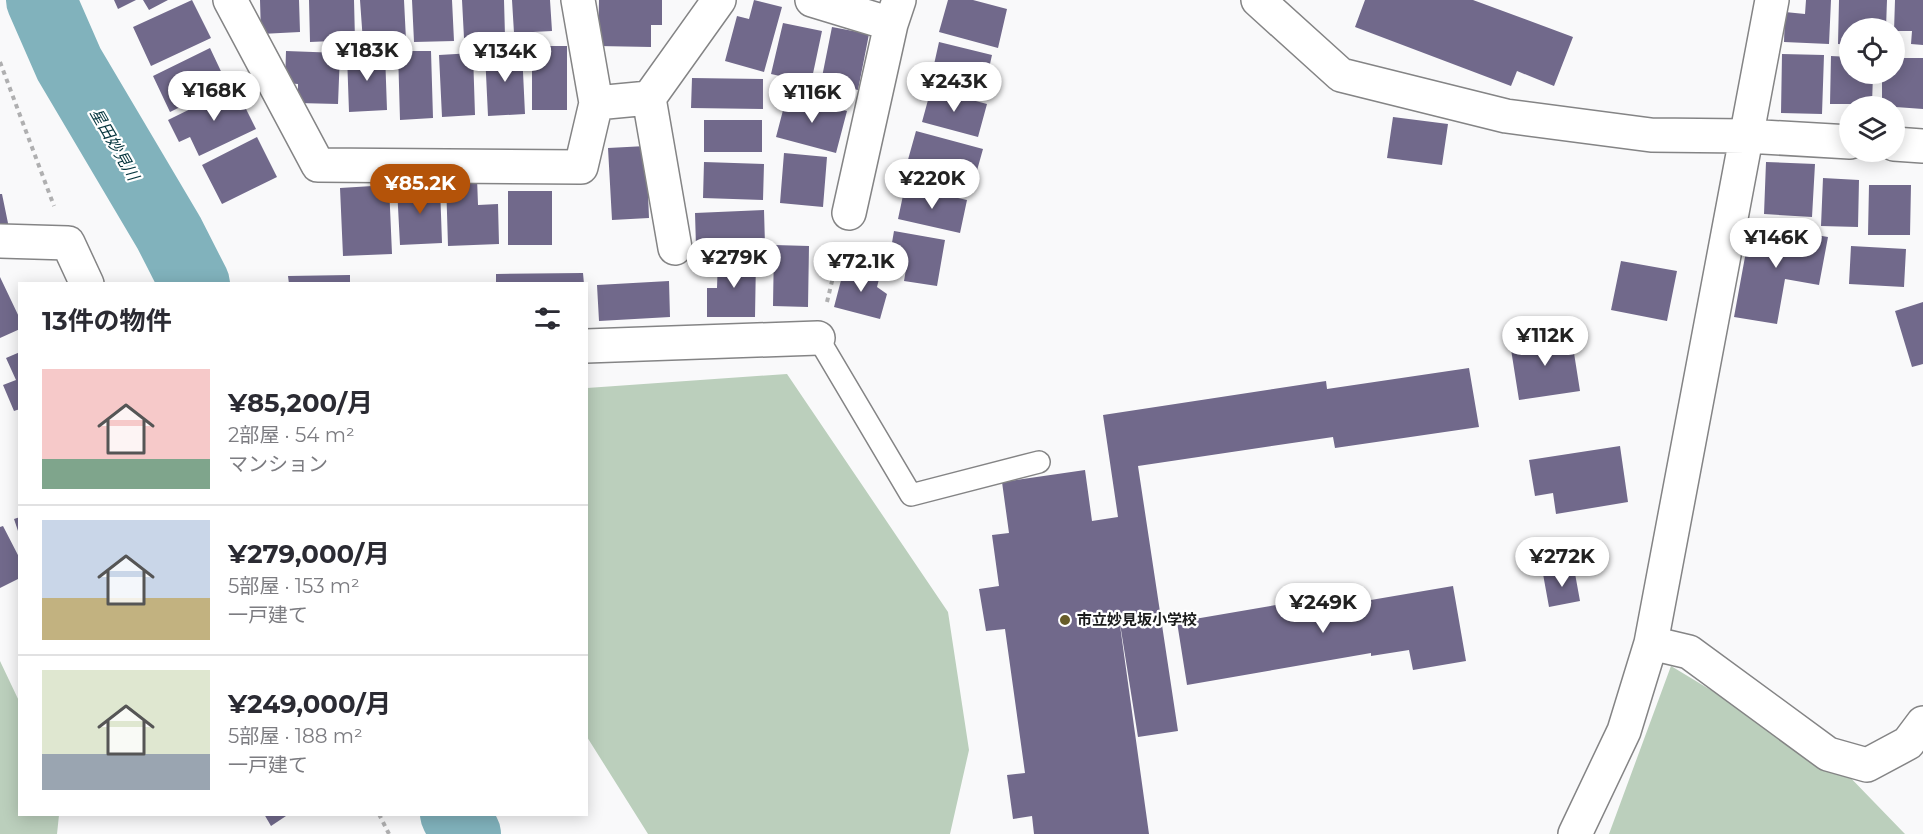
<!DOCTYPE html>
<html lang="ja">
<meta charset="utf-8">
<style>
:root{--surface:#fff;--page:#f2f2f3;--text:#2b2b33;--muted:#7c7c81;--line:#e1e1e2;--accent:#b45309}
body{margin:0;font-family:Montserrat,"Noto Sans JP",sans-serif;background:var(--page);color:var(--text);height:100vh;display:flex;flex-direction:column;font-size:22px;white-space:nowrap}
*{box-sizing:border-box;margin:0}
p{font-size:20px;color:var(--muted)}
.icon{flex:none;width:33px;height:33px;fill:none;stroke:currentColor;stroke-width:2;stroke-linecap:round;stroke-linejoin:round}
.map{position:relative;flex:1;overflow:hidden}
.side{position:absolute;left:18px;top:282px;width:570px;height:534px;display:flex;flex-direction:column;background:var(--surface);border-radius:0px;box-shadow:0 3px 15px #0003}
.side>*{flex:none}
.buttons{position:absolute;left:1839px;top:18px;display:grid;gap:12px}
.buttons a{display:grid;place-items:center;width:66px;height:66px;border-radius:50%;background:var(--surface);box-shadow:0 3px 15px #0003;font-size:30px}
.price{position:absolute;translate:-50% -51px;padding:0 14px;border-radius:21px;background:#fff;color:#222;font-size:20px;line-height:39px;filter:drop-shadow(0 2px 3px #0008)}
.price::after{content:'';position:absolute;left:50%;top:36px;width:18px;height:14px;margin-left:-9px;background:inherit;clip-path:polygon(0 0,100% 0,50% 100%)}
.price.on{background:var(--accent);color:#fff}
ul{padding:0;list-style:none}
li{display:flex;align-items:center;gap:18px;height:150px;padding:0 24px}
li+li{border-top:2px solid var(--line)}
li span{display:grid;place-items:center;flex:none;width:168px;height:120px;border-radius:0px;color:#555}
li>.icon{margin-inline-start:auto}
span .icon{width:72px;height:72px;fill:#fffc;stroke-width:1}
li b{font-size:26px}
h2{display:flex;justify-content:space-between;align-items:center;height:72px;padding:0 24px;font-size:26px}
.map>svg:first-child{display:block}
.green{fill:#bbcfbc}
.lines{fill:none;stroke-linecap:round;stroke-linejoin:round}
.river{stroke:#81b2bc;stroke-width:70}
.building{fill:#71698b}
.lane-casing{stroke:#848485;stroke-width:24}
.street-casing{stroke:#848485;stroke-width:36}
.path{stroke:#afafb0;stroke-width:4;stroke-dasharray:4.5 4.5;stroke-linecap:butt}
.lane{stroke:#fff;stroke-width:21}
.street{stroke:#fff;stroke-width:33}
.poi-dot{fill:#675c29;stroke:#fff;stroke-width:2}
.labels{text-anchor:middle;stroke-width:4.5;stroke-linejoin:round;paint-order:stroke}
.poi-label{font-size:15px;font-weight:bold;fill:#1a1b1b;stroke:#fff;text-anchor:start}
.water-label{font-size:16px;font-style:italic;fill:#04343d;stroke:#fff}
</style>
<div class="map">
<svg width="1923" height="834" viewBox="0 0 1923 834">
<rect width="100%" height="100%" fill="#f9f9fa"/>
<path class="green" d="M 787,374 L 948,612 L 969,750 L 950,834 L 648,834 L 587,737 L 587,388 Z
M 0,661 L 19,701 L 20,814 L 59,815 L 57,834 L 0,834 Z
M 1671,666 L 1842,769 L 1905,834 L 1609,834 Z"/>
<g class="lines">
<path class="river" d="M 41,0 L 69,64 L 169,233 L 195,284
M 455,814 L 466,834"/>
</g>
<path class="building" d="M 114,0 L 136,0 L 118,9 Z
M 143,0 L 168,0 L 149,10 Z
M 192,0 L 211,38 L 151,66 L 133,27 Z
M 260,0 L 299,0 L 300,32 L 261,34 Z
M 309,0 L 354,0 L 355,40 L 310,42 Z
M 360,0 L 404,0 L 406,40 L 363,42 Z
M 412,0 L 452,0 L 454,41 L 414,42 Z
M 462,0 L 504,0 L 505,36 L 464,38 Z
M 512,0 L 550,0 L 552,31 L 514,33 Z
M 599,0 L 662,0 L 662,25 L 651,25 L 651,47 L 598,46 Z
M 754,0 L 782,7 L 764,72 L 725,61 L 737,16 L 749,19 Z
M 948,0 L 973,0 L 1007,9 L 998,48 L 939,32 Z
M 1365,0 L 1473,0 L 1573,37 L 1554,86 L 1517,71 L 1511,86 L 1355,27 Z
M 1806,0 L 1831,0 L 1829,44 L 1784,42 L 1785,12 L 1805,14 Z
M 1839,0 L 1887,0 L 1886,28 L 1850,28 L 1850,45 L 1838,44 Z
M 1895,0 L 1923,0 L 1923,45 L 1911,44 L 1912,31 L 1894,31 Z
M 783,23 L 822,31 L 811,83 L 771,74 Z
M 832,27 L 869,34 L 858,90 L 821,82 Z
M 939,42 L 992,55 L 984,91 L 931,78 Z
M 532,46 L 567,46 L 567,110 L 532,110 Z
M 210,48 L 227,84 L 170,112 L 153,76 Z
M 286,51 L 340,53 L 338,104 L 298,103 L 298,84 L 285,83 Z
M 398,51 L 431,51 L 433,118 L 400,120 Z
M 522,51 L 525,114 L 488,116 L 485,53 Z
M 385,53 L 387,110 L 349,112 L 347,55 Z
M 473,53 L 475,115 L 442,117 L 439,55 Z
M 1782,54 L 1824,55 L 1822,114 L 1781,113 Z
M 1831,56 L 1850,57 L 1850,74 L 1873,74 L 1872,104 L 1830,104 Z
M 1894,58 L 1923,58 L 1923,109 L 1882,106 L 1882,74 L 1894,74 Z
M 692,78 L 763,79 L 763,109 L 691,108 Z
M 235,87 L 256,129 L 199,156 L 190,137 L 179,142 L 168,120 Z
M 931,89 L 987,104 L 978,137 L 922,122 Z
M 787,95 L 847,111 L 836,153 L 776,137 Z
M 1393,117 L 1448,124 L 1442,165 L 1387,158 Z
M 704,120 L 762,120 L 762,152 L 704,152 Z
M 916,131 L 983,149 L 976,174 L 959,169 L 955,188 L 904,174 Z
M 257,137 L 277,177 L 222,204 L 202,165 Z
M 646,146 L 649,218 L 612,220 L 608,148 Z
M 784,153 L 827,157 L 823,207 L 780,203 Z
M 704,162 L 764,164 L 763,200 L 703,198 Z
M 1766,162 L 1815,164 L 1812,217 L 1764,214 Z
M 477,178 L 478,205 L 498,204 L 499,244 L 448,246 L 446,180 Z
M 1823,178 L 1859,180 L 1858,227 L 1821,226 Z
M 389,185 L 392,254 L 343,256 L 340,188 Z
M 1869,185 L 1911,185 L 1910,235 L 1868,235 Z
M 440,186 L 442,243 L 400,245 L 397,188 Z
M 905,186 L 967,200 L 960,233 L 898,219 Z
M 508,191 L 552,191 L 552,245 L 508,245 Z
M 0,194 L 2,194 L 9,228 L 0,229 Z
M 764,210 L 765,245 L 696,247 L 695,213 Z
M 1751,224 L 1828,237 L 1819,285 L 1785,279 L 1777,324 L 1734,317 Z
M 894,231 L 945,240 L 937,286 L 904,281 L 907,263 L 889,260 Z
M 774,245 L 809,246 L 808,307 L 773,306 Z
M 1851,246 L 1906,249 L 1904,287 L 1849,284 Z
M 718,258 L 756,258 L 755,317 L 707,317 L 707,288 L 717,288 Z
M 1621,261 L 1677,271 L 1667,321 L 1611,310 Z
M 845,265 L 880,275 L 877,287 L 887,294 L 880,319 L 834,307 Z
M 583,273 L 584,284 L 496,284 L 496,274 Z
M 350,275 L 350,284 L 289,284 L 288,276 Z
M 0,277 L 20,319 L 20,329 L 0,338 Z
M 669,281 L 670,317 L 599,321 L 597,285 Z
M 1923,302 L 1923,364 L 1912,367 L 1895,311 Z
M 1571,334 L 1580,391 L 1519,400 L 1510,343 Z
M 20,352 L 20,409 L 14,411 L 3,385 L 16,380 L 6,358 Z
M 1469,368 L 1479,427 L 1335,448 L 1333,437 L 1138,466 L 1178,731 L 1138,737 L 1118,611 L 1149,834 L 1034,834 L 1032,816 L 1013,819 L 1007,775 L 1025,773 L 1005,629 L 986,631 L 979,589 L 999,586 L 992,535 L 1009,533 L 1002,482 L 1085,470 L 1092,521 L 1118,517 L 1103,415 L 1326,381 L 1327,389 Z
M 1620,446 L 1628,502 L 1556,514 L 1553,493 L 1535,496 L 1529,460 Z
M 20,517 L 20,534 L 19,534 L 14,519 Z
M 3,526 L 20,559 L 20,578 L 0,588 L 0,527 Z
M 1574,568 L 1580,601 L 1549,607 L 1543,574 Z
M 1453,586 L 1466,661 L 1413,670 L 1409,650 L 1371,656 L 1371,653 L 1187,685 L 1177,622 L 1363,590 L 1365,601 Z
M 264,814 L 289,814 L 271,826 Z"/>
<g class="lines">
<defs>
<path id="lane" d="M 818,338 L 911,495 L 1039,462"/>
<path id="street" d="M 230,0 L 318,165 L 581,167 L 596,103
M 578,0 L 596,103 L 649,98 L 719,0
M 812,0 L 891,24 L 899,0
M 1258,0 L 1341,75 L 1506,116 L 1651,135 L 1746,136 L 1850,142
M 1772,0 L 1651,643 L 1689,652 L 1828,754 L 1867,765 L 1908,743 L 1923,723
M 649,98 L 675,248
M 1894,144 L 1923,146
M 849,213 L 891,24
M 0,241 L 68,243 L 87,284
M 586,346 L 818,338
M 1575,834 L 1624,731 L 1651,643"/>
</defs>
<use href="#lane" class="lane-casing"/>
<use href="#street" class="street-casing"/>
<path class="path" d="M 0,62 L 54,206
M 827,302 L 840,248
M 379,814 L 389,834"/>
<use href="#lane" class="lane"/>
<use href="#street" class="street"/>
</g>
<circle class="poi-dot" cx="1065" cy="620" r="6"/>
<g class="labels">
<g class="poi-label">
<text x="1077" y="625">市立妙見坂小学校</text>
</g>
<g class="water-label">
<text transform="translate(115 144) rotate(60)" y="6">星田妙見川</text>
</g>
</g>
</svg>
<div class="buttons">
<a><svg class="icon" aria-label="locate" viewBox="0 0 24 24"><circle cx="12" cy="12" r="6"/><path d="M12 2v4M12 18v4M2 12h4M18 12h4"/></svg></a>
<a><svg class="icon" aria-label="layers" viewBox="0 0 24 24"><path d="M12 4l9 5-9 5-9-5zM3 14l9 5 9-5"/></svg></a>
</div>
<b class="price" style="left:367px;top:82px">¥183K</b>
<b class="price" style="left:505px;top:83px">¥134K</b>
<b class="price" style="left:954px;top:113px">¥243K</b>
<b class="price" style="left:214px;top:122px">¥168K</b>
<b class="price" style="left:812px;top:124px">¥116K</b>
<b class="price" style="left:932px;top:210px">¥220K</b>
<b class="price on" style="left:420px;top:215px">¥85.2K</b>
<b class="price" style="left:1776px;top:269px">¥146K</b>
<b class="price" style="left:734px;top:289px">¥279K</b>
<b class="price" style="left:861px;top:293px">¥72.1K</b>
<b class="price" style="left:1545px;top:367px">¥112K</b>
<b class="price" style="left:1562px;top:588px">¥272K</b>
<b class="price" style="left:1323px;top:634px">¥249K</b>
<section class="side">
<h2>13件の物件<svg class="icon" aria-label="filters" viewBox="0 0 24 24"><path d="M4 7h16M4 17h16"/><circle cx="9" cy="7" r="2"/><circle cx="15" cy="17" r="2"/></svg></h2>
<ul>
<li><span style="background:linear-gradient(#f6c9c9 75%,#7fa58c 0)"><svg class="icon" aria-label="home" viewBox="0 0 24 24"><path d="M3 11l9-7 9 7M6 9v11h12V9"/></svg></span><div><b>¥85,200/月</b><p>2部屋 · 54 m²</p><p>マンション</p></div></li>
<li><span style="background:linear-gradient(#c9d6e8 65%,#c2b280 0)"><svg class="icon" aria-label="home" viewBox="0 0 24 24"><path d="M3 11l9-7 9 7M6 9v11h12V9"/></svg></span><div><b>¥279,000/月</b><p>5部屋 · 153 m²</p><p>一戸建て</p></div></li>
<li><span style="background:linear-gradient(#dfe7d0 70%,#9aa5b1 0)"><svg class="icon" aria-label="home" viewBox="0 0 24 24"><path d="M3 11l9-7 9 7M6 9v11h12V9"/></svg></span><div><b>¥249,000/月</b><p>5部屋 · 188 m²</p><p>一戸建て</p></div></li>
</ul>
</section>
</div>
